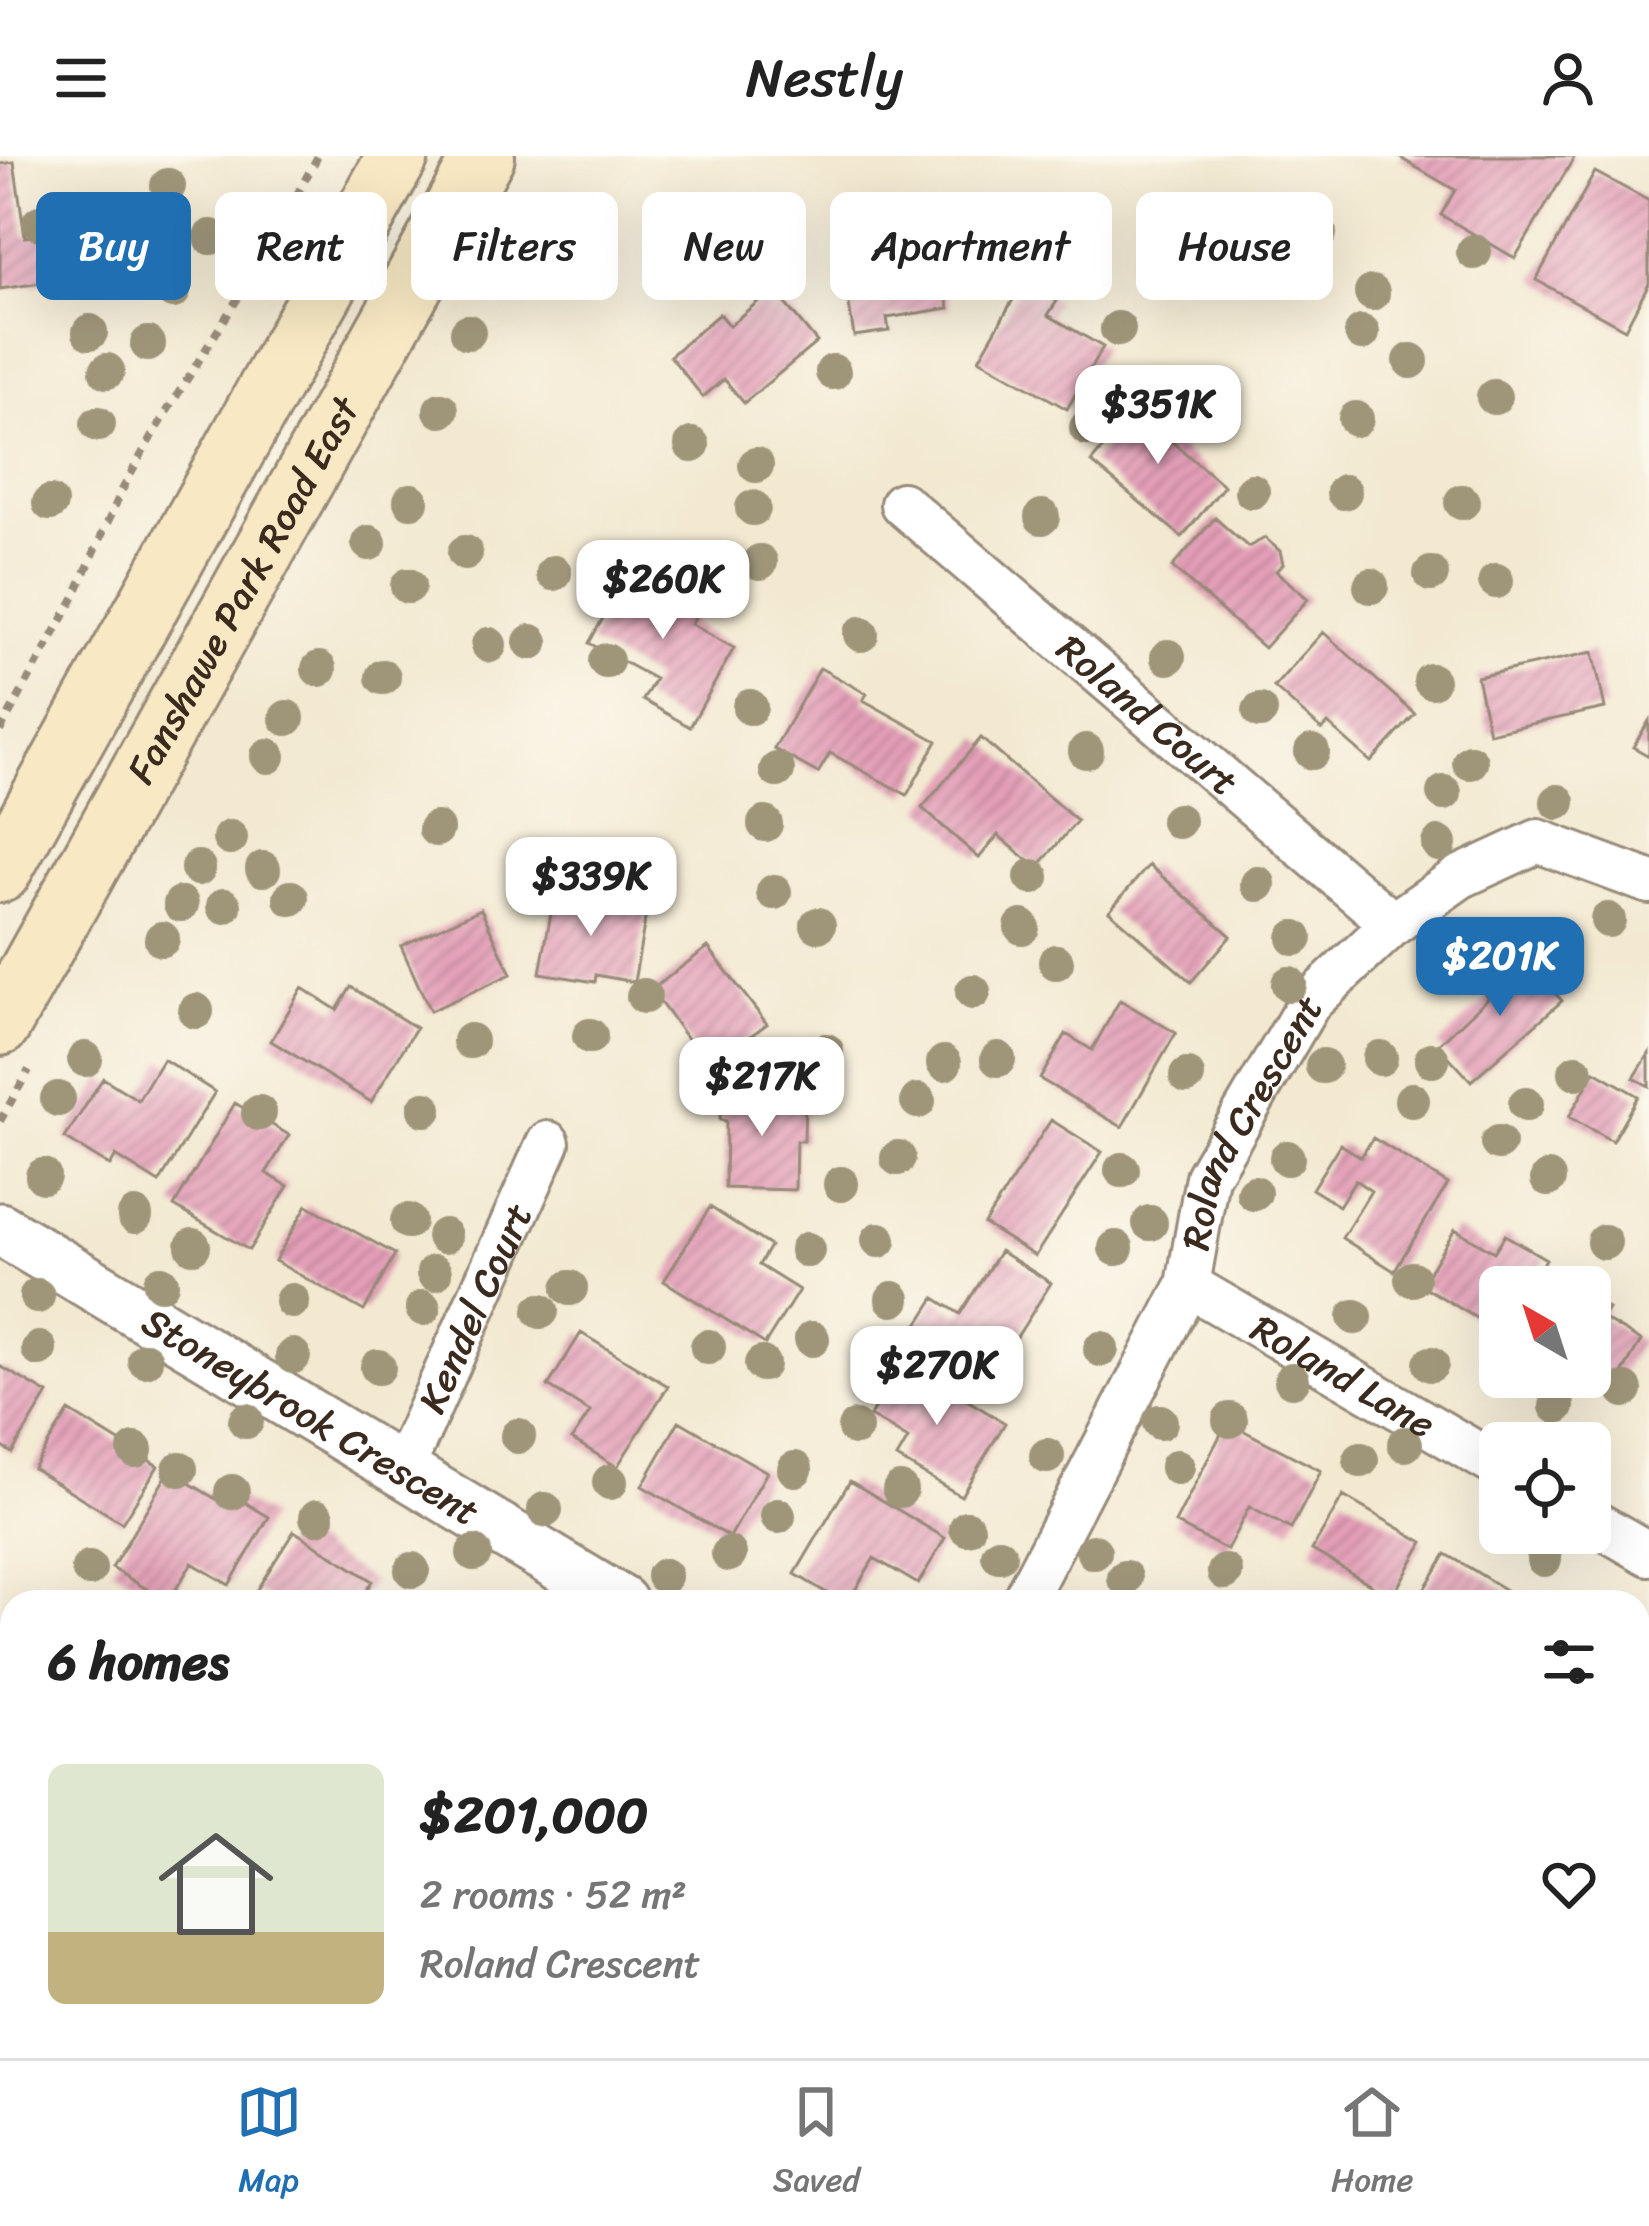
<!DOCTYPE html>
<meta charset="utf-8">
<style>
:root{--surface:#fff;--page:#f6f6f6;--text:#222;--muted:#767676;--line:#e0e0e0;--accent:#1f6fb2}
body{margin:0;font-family:Sriracha,sans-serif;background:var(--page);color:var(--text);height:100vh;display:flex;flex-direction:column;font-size:45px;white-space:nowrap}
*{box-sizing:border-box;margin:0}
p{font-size:39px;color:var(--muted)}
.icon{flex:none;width:66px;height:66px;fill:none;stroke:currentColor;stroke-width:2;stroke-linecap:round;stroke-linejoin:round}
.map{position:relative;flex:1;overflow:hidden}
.details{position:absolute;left:0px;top:1434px;width:1650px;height:468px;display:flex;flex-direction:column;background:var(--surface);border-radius:36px 36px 0 0;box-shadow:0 12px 48px #0002}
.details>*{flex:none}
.hud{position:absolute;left:36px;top:36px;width:1578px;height:108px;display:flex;gap:24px}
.needle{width:78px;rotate:321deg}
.controls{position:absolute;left:1479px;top:1110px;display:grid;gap:24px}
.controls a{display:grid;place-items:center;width:132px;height:132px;border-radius:18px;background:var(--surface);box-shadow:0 12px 48px #0002;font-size:60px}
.price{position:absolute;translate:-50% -102px;padding:0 27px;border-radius:24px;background:#fff;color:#222;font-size:39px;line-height:78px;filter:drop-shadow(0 3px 6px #0008)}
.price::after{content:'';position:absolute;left:50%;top:72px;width:36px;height:27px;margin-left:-18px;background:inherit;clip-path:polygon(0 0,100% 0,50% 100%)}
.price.on{background:var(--accent);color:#fff}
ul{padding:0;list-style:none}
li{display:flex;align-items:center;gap:36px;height:300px;padding:0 48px}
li+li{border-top:3px solid var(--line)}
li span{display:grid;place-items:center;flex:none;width:336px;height:240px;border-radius:18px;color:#555}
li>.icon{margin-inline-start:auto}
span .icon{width:144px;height:144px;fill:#fffc;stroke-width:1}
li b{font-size:51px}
h2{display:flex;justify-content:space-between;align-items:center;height:144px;padding:0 48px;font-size:51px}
.tag{padding:0 42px;border-radius:18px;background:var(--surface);box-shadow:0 12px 48px #0002;font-size:42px;line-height:108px}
.tag.on{background:var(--accent);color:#fff}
header{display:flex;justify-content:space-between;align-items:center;height:156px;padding:0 48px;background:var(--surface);font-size:54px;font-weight:600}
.tabs{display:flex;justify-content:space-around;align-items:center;height:168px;border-top:3px solid var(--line);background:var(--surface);font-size:33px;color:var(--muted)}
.tabs a{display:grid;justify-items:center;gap:6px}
.tabs .on{color:var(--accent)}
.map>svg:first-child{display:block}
.building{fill:url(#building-hatch)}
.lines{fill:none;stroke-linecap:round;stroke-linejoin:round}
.minor-casing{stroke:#978a78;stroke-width:48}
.tertiary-casing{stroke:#978a78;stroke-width:57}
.secondary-casing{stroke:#978a78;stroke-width:66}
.path{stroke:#978a78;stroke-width:8;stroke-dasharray:9 9;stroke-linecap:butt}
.minor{stroke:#fff;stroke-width:42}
.tertiary{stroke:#fff;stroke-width:51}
.secondary{stroke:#f8e8c3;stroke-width:60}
.tree{fill:#9f967a}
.labels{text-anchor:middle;stroke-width:12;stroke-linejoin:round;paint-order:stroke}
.street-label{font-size:39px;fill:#3b2a1e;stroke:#fbf7ec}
</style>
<header><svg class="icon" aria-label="menu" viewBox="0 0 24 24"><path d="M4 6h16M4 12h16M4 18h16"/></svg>Nestly<svg class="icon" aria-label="person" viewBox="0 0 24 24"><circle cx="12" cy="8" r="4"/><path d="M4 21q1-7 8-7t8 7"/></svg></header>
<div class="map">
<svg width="1649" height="1902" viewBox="0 0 1649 1902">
<defs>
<pattern id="building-hatch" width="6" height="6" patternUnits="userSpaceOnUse" patternTransform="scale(3)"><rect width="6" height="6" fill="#e49fb8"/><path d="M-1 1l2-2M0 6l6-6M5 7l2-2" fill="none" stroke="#ba8295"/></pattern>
</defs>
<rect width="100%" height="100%" fill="#fbf7ec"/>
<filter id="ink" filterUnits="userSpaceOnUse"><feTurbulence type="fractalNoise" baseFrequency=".00833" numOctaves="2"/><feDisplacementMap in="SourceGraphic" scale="24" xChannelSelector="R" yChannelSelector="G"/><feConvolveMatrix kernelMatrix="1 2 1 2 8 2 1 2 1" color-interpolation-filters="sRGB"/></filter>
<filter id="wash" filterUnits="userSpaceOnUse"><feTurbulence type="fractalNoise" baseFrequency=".004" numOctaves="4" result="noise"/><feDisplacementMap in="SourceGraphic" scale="48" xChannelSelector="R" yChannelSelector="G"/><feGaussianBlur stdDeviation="2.7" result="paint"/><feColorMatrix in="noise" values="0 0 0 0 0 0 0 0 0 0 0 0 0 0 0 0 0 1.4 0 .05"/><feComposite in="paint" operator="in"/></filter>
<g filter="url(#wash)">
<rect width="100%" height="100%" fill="#f3e9d1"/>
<g id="blocks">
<path class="building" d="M 1397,0 L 1575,0 L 1515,102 L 1441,59 L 1455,34 Z
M 14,6 L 25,81 L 54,78 L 61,124 L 0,133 L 0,8 Z
M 1595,16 L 1649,45 L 1649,127 L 1625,173 L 1536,124 Z
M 936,65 L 949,152 L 887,162 L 889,175 L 854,180 L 840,93 L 869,88 L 867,76 Z
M 1023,126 L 1057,145 L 1048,159 L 1103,191 L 1067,253 L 979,203 Z
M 773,133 L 817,186 L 744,247 L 724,223 L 703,241 L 670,200 L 719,158 L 729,170 Z
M 1149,237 L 1184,267 L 1170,284 L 1224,330 L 1182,381 L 1091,306 Z
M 1215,362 L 1248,391 L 1265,382 L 1280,395 L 1283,408 L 1276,415 L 1308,443 L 1264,492 L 1172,411 Z
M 635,405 L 705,443 L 691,468 L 734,492 L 690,571 L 643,544 L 655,523 L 589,487 Z
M 1323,476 L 1415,558 L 1371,606 L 1328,568 L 1322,574 L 1274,531 Z
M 1593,496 L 1605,552 L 1489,577 L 1477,521 Z
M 820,512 L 867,538 L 863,544 L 937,585 L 907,639 L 830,597 L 818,617 L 774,593 Z
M 1649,565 L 1649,600 L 1633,591 Z
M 981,582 L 1077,665 L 1037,712 L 998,679 L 979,702 L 922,652 Z
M 1149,709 L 1231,780 L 1191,826 L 1109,755 Z
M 556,730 L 589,736 L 587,748 L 646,758 L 634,826 L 596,819 L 595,826 L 540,817 Z
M 481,753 L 511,818 L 430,855 L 401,790 Z
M 708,791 L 767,868 L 708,911 L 651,834 Z
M 1522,801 L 1562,845 L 1471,925 L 1438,889 L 1489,841 L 1484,836 Z
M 351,831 L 416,872 L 371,946 L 271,885 L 302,832 L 337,854 Z
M 1120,844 L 1176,877 L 1122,971 L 1040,923 L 1066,878 L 1092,894 Z
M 1649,898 L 1649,930 L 1634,922 Z
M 163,903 L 215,936 L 159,1027 L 116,1000 L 110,1010 L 65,982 L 103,922 L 138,944 Z
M 1595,915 L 1638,940 L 1612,985 L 1569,961 Z
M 721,937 L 805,939 L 804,985 L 796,985 L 795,1034 L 725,1032 L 726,965 L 720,964 Z
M 235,947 L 289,979 L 266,1017 L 288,1030 L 249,1094 L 174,1050 Z
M 1051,964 L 1102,996 L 1035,1100 L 984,1068 Z
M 1373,982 L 1448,1028 L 1394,1115 L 1342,1082 L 1371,1035 L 1355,1024 L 1339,1050 L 1312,1033 L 1340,988 L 1361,1001 Z
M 307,1049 L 395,1098 L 364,1155 L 275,1105 Z
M 710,1051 L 770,1090 L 759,1109 L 799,1134 L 765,1188 L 664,1125 Z
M 1455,1073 L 1494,1096 L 1505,1079 L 1546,1103 L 1530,1131 L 1500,1131 L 1500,1176 L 1421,1129 Z
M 1000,1095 L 1051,1127 L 984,1233 L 908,1184 L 935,1142 L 960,1158 Z
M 1590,1142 L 1608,1153 L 1602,1162 L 1641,1185 L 1609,1240 L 1576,1221 L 1590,1221 Z
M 581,1177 L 668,1230 L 617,1311 L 572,1283 L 590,1256 L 548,1230 Z
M 902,1205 L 1005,1267 L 961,1340 L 897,1302 L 908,1283 L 870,1260 Z
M 0,1210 L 48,1238 L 12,1297 L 0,1289 Z
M 69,1255 L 158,1310 L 122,1367 L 33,1312 Z
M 679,1265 L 767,1316 L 730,1381 L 642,1330 Z
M 1227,1266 L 1321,1315 L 1291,1373 L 1249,1351 L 1227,1394 L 1175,1367 Z
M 169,1315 L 216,1343 L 223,1333 L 269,1361 L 229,1429 L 192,1407 L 168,1446 L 112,1412 Z
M 850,1325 L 945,1382 L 918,1428 L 874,1402 L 848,1446 L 842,1446 L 795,1418 Z
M 1343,1340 L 1423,1386 L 1392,1441 L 1312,1394 Z
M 294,1375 L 372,1425 L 359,1446 L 273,1446 L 256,1435 Z
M 1446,1398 L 1470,1412 L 1525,1446 L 1416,1446 Z
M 1638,1513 L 1649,1520 L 1649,1538 L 1638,1556 Z
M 0,1617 L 12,1640 L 12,1689 L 0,1695 Z
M 466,1890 L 513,1890 L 506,1902 L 486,1902 Z
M 539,1890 L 653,1890 L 646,1902 L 531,1902 Z
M 1038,1890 L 1154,1890 L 1147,1902 L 1040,1902 L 1034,1898 Z"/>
</g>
</g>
<g filter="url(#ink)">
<use href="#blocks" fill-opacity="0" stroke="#978a78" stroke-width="3"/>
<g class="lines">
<defs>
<g id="minor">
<path id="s1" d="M 902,348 L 1393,768"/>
<path id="s2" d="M 1188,1129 L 1500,1311"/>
<path id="s3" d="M 401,1316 L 548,987"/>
<path d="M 1590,1364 L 1649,1398"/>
<path id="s4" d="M 1023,1446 L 1188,1129 L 1207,1021 L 1309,847 L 1393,768 L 1460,721 L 1538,685 L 1649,726"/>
<path d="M 0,1853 L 12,1841"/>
<path d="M 254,1890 L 274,1902"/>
</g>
<g id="tertiary">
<path id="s5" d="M 0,1073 L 621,1446"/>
<path d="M 1372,1890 L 1393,1902"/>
</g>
<g id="secondary">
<path d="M 0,716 L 398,0"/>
<path id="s6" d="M 0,869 L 484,0"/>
</g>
</defs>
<use href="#minor" class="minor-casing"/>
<use href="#tertiary" class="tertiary-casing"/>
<use href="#secondary" class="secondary-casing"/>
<path class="path" d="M 0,575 L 73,444 L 122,334 L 154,276 L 258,110 L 318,0
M 0,965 L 29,914"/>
<use href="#minor" class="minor"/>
<use href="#tertiary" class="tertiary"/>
<use href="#secondary" class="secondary"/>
</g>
<g class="tree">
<circle cx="168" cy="30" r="18"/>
<circle cx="40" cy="67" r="18"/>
<circle cx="124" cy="72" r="18"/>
<circle cx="1319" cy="77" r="18"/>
<circle cx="211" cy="81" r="18"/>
<circle cx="1474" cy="96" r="18"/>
<circle cx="782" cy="115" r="18"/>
<circle cx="173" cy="135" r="18"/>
<circle cx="1372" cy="137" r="18"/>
<circle cx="1118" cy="173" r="18"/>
<circle cx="90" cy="176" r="18"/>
<circle cx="468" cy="176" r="18"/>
<circle cx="1362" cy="177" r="18"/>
<circle cx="148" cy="188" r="18"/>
<circle cx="1411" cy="205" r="18"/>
<circle cx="107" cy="215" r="18"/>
<circle cx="833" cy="216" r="18"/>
<circle cx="1494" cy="241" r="18"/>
<circle cx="441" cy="254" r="18"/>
<circle cx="1356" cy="263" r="18"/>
<circle cx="98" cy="268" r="18"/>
<circle cx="1087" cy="272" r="18"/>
<circle cx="692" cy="289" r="18"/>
<circle cx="756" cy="309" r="18"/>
<circle cx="1252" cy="335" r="18"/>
<circle cx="1344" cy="336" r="18"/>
<circle cx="411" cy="345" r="18"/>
<circle cx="1462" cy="346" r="18"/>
<circle cx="50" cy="347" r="18"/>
<circle cx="753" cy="352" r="18"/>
<circle cx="1042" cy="361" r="18"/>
<circle cx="369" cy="387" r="18"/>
<circle cx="465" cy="397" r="18"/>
<circle cx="760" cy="406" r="18"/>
<circle cx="554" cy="417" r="18"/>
<circle cx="1431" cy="418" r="18"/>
<circle cx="1496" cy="425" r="18"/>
<circle cx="408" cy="430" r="18"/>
<circle cx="1371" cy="430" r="18"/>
<circle cx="861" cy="478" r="18"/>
<circle cx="531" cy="486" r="18"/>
<circle cx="489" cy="489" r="18"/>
<circle cx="1168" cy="501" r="18"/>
<circle cx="606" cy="505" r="18"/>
<circle cx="319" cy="513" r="18"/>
<circle cx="383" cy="521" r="18"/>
<circle cx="1431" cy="525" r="18"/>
<circle cx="750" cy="551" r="18"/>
<circle cx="1260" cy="555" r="18"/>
<circle cx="287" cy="562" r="18"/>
<circle cx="1086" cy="595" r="18"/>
<circle cx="1312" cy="596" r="18"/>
<circle cx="268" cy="600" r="18"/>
<circle cx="1470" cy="606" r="18"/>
<circle cx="777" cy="614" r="18"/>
<circle cx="1444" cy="637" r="18"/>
<circle cx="1558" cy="646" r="18"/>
<circle cx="1178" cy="665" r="18"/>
<circle cx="765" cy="668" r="18"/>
<circle cx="436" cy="673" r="18"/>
<circle cx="230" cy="682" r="18"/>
<circle cx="1439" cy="688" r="18"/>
<circle cx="198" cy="712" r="18"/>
<circle cx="263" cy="713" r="18"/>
<circle cx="1032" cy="721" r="18"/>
<circle cx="1258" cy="728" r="18"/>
<circle cx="774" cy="736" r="18"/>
<circle cx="291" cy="742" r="18"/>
<circle cx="181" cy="748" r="18"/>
<circle cx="224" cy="750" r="18"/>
<circle cx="1608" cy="764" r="18"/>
<circle cx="818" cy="769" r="18"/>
<circle cx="1022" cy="771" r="18"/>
<circle cx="1546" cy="779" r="18"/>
<circle cx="1295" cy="782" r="18"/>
<circle cx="162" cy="783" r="18"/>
<circle cx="1442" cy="797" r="18"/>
<circle cx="1056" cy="806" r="18"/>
<circle cx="1289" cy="828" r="18"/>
<circle cx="973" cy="836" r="18"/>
<circle cx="644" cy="840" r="18"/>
<circle cx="196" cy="855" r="18"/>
<circle cx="590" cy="880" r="18"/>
<circle cx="470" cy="885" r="18"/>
<circle cx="826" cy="895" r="18"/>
<circle cx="1380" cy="902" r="18"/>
<circle cx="85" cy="903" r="18"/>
<circle cx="998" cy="903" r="18"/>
<circle cx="1432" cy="904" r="18"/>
<circle cx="944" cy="907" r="18"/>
<circle cx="1323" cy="910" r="18"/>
<circle cx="1576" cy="916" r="18"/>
<circle cx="1187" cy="920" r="18"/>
<circle cx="753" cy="923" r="18"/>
<circle cx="58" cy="943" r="18"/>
<circle cx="1412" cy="944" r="18"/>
<circle cx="918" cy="945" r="18"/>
<circle cx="1526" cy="948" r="18"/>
<circle cx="425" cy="953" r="18"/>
<circle cx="259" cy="957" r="18"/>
<circle cx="1498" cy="987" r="18"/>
<circle cx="898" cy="1002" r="18"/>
<circle cx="1287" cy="1002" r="18"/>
<circle cx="1122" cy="1014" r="18"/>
<circle cx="43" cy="1020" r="18"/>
<circle cx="1548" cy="1023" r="18"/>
<circle cx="841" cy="1028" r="18"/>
<circle cx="1254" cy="1037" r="18"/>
<circle cx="135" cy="1060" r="18"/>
<circle cx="408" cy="1065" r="18"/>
<circle cx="1150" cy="1067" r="18"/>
<circle cx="444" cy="1080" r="18"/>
<circle cx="879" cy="1084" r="18"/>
<circle cx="1604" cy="1086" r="18"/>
<circle cx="193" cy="1090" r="18"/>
<circle cx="1116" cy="1092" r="18"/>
<circle cx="807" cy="1094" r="18"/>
<circle cx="434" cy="1117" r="18"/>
<circle cx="1412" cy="1123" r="18"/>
<circle cx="161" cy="1127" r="18"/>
<circle cx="570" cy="1132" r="18"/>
<circle cx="37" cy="1140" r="18"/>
<circle cx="893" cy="1143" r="18"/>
<circle cx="292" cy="1145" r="18"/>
<circle cx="423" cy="1152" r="18"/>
<circle cx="541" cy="1155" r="18"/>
<circle cx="1355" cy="1161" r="18"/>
<circle cx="812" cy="1183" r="18"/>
<circle cx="708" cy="1191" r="18"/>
<circle cx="39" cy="1193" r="18"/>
<circle cx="1101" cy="1193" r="18"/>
<circle cx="293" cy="1200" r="18"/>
<circle cx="145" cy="1204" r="18"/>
<circle cx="762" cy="1208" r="18"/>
<circle cx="1431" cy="1208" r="18"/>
<circle cx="378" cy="1211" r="18"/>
<circle cx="1292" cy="1224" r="18"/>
<circle cx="1625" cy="1234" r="18"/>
<circle cx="1557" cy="1250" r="18"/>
<circle cx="1230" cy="1264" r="18"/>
<circle cx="246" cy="1265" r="18"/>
<circle cx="1160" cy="1266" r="18"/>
<circle cx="855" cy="1272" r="18"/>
<circle cx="518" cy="1280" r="18"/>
<circle cx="1405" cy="1288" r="18"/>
<circle cx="135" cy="1294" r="18"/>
<circle cx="1047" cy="1300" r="18"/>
<circle cx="1361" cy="1304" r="18"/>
<circle cx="1177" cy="1311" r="18"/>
<circle cx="180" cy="1313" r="18"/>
<circle cx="795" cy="1313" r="18"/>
<circle cx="610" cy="1326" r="18"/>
<circle cx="900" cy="1334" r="18"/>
<circle cx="232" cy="1336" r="18"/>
<circle cx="545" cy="1354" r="18"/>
<circle cx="778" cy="1360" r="18"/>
<circle cx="317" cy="1361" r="18"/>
<circle cx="967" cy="1372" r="18"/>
<circle cx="1094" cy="1396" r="18"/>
<circle cx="474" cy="1397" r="18"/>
<circle cx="729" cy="1398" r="18"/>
<circle cx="999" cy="1399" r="18"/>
<circle cx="1544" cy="1403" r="18"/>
<circle cx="89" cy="1413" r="18"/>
<circle cx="412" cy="1414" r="18"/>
<circle cx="1225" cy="1416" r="18"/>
<circle cx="664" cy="1420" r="18"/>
<circle cx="1125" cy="1422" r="18"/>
</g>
</g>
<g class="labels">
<g class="street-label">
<text dy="14" stroke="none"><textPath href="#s6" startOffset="498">Fanshawe Park Road East</textPath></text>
<text dy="14" stroke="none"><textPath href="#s1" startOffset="324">Roland Court</textPath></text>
<text dy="14" stroke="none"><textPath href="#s4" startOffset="534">Roland Crescent</textPath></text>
<text dy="14" stroke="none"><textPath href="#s3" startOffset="180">Kendel Court</textPath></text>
<text dy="14" stroke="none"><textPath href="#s2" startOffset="180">Roland Lane</textPath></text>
<text dy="14" stroke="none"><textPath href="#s5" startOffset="363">Stoneybrook Crescent</textPath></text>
</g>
</g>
</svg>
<div class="controls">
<a><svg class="needle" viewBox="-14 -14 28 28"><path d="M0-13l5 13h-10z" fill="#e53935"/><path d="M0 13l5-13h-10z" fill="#767676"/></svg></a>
<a><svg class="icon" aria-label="locate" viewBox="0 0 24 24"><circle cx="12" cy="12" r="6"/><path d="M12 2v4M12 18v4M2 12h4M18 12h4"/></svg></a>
</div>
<b class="price" style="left:1158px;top:311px">$351K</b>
<b class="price" style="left:663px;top:486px">$260K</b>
<b class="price" style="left:591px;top:783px">$339K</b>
<b class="price on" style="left:1500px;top:863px">$201K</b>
<b class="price" style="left:762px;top:983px">$217K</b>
<b class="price" style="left:937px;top:1272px">$270K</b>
<div class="hud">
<a class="tag on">Buy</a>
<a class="tag">Rent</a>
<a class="tag">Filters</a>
<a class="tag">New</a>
<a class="tag">Apartment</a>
<a class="tag">House</a>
</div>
<section class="details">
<h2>6 homes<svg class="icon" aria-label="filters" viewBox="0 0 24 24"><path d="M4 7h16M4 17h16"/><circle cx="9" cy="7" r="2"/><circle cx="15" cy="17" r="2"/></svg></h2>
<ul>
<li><span style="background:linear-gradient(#dfe7d0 70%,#c2b280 0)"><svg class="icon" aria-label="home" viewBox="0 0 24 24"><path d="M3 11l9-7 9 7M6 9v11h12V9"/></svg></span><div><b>$201,000</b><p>2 rooms · 52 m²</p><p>Roland Crescent</p></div><svg class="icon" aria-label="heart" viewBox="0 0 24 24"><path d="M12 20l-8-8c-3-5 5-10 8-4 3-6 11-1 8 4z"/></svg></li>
</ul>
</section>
</div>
<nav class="tabs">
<a class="on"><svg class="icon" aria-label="map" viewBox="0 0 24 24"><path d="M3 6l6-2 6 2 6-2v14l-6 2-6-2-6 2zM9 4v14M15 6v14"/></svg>Map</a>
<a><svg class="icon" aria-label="saved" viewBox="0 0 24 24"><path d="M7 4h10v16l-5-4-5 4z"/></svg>Saved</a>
<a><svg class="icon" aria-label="home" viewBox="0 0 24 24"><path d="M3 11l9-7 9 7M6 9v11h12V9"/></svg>Home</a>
</nav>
